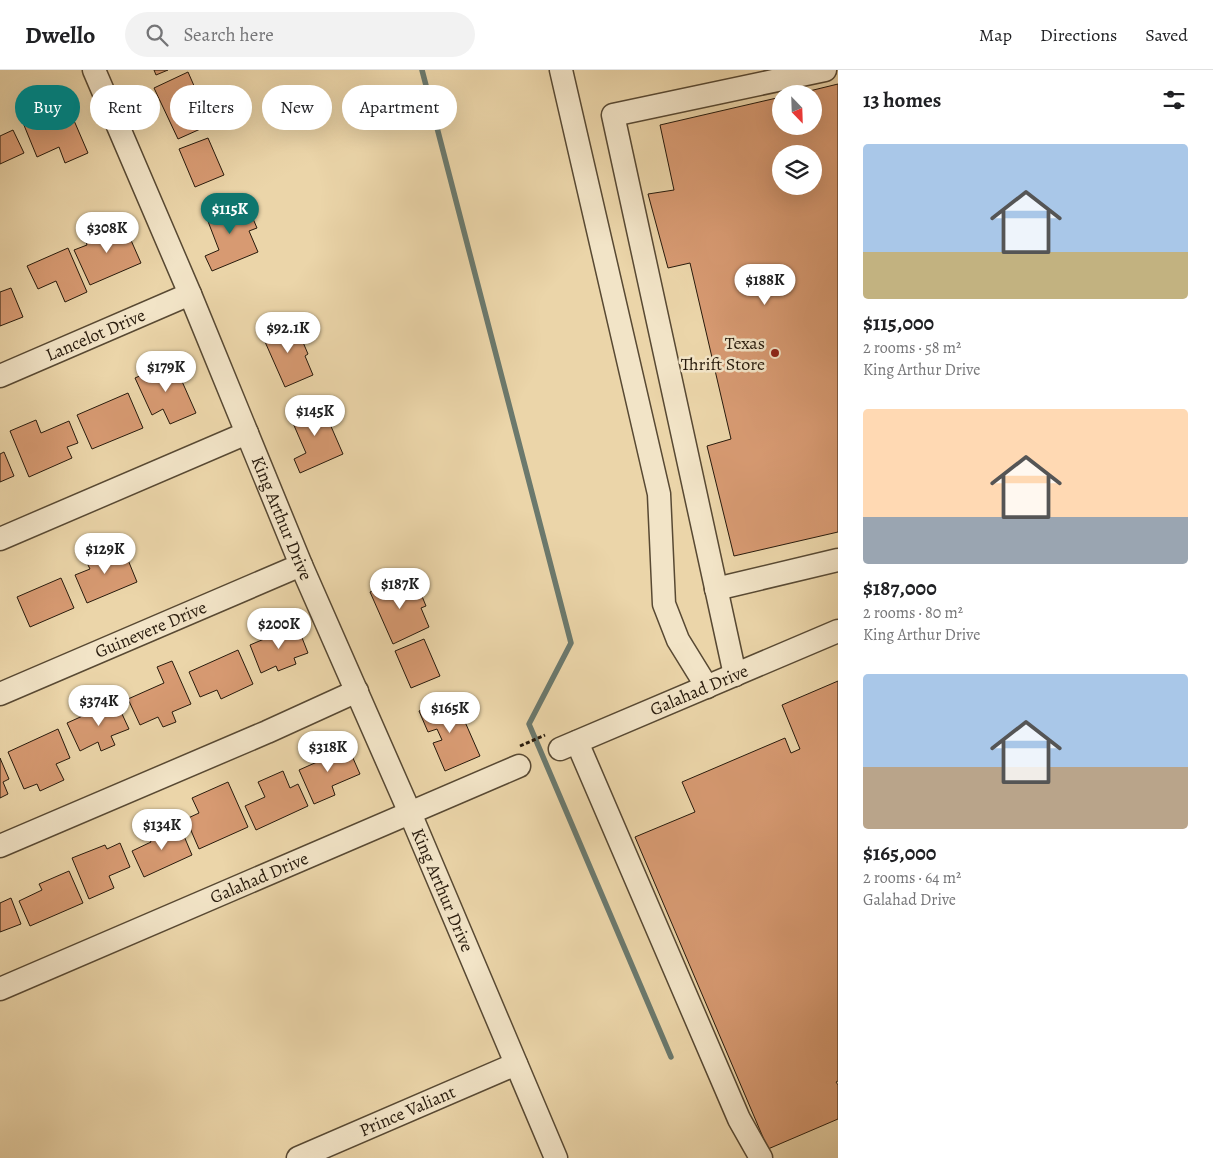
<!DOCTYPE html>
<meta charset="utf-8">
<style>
:root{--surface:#fff;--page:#f2f2f2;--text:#202124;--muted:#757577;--line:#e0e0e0;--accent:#0f766e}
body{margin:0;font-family:Alegreya,serif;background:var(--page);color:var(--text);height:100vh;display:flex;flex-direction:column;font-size:19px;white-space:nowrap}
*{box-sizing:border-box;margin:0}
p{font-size:16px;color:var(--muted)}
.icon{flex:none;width:28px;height:28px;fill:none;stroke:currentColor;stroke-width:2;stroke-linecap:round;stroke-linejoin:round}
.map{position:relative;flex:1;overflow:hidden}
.panel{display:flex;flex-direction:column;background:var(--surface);width:375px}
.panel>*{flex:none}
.banner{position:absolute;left:15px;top:15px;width:475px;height:45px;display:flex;gap:10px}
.needle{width:32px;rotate:157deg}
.tools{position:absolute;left:772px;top:15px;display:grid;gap:10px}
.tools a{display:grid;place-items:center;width:50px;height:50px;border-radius:50%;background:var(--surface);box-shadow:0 5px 20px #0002;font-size:25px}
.price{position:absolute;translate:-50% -42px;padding:0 11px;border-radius:18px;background:#fff;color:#222;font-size:16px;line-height:32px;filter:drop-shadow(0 1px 2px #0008)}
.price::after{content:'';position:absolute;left:50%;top:30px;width:15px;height:11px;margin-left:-8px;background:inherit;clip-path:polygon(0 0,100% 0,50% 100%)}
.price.on{background:var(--accent);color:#fff}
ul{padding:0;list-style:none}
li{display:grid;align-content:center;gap:10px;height:265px;padding:0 25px}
li span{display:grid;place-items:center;height:155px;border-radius:5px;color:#555}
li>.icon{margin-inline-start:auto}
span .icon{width:90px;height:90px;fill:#fffc;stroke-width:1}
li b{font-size:21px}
h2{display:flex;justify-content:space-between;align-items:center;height:60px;padding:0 25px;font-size:21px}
.pill{padding:0 18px;border-radius:22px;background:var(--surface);box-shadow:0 5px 20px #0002;font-size:18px;line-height:45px}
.pill.on{background:var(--accent);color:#fff}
header{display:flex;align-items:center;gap:30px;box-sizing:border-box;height:70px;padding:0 25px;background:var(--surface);border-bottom:1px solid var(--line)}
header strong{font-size:24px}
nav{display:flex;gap:28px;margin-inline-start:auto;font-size:18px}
.search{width:350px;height:45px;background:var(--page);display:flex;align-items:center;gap:12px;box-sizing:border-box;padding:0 18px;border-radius:28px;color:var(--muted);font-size:19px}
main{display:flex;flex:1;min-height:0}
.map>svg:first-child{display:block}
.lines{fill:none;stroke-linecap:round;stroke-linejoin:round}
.stream{stroke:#6b796d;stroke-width:5.5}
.building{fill:#d79a72;stroke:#271a0c;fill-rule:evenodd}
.minor-casing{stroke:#584933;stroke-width:25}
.path{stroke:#271a0c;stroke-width:3;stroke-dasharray:4 2.5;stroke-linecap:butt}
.minor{stroke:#f2e4c7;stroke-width:22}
.poi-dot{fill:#8f2418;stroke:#f2e4c7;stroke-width:2}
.labels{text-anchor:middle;stroke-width:5;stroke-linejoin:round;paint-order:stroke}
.street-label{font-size:18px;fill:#271a0c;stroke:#f2e4c7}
.poi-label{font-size:18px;fill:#271a0c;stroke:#f2e4c7;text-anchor:end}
</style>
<header>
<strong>Dwello</strong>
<div class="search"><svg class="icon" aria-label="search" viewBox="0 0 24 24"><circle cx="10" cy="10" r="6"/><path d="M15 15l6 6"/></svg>Search here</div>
<nav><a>Map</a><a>Directions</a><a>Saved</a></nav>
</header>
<main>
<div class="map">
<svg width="838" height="1088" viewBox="0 0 838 1088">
<rect width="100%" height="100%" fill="#ebd5a9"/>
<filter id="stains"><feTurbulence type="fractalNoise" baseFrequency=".004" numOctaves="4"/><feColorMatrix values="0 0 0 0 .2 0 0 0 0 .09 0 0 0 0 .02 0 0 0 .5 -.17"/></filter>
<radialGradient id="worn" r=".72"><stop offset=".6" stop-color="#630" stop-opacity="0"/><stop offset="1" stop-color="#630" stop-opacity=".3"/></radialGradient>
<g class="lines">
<path class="stream" d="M 422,0 L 571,573 L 529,654 L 671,987"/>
</g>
<path class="building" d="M 154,0 L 168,0 L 156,5 Z
M 188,2 L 195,18 L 200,16 L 216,52 L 178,69 L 154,18 Z
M 838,14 L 838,462 L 734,486 L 707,376 L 731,369 L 690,193 L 668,198 L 648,124 L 674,120 L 660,55 L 781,27 L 781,56 L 814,56 L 814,24 L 797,24 ZM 781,84 L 814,84 L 814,116 L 781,116 Z
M 63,25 L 88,83 L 65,93 L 59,77 L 37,87 L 19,43 Z
M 13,60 L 24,83 L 0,94 L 0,66 Z
M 208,68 L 224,105 L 195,117 L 179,79 Z
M 235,129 L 243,147 L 251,144 L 257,158 L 249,161 L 258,182 L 212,201 L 205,186 L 219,180 L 204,141 Z
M 123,152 L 141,193 L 90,215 L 74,180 L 87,175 L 85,169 Z
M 68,178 L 87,222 L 65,232 L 56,211 L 38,219 L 27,196 Z
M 11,218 L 23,247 L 0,256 L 0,222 Z
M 294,251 L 308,284 L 305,286 L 313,305 L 285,317 L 262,265 Z
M 173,291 L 196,343 L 170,354 L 163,339 L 152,345 L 135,308 Z
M 128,323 L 143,358 L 92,379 L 77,345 Z
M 320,331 L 343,384 L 300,403 L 294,389 L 306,383 L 289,344 Z
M 36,350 L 41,363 L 69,351 L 78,373 L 67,377 L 72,388 L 29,407 L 10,361 Z
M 4,382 L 14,406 L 0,412 L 0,384 Z
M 109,476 L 115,490 L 126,485 L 137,512 L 87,533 L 75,505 L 90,499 L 84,487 Z
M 404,506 L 411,523 L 419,519 L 426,536 L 421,538 L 429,557 L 393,574 L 370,522 Z
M 61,508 L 74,538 L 30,557 L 17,527 Z
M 297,555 L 308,583 L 294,588 L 296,594 L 278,601 L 276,596 L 261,603 L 250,575 Z
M 424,569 L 440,606 L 411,618 L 395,581 Z
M 238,580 L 253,614 L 221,629 L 217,620 L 200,627 L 189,602 Z
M 172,591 L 191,634 L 172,642 L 176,652 L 163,657 L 158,647 L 140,655 L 128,629 L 164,613 L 157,597 Z
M 838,611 L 838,1011 L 836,1012 L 838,1015 L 838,1049 L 768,1079 L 635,767 L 695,742 L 682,712 L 785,668 L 791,683 L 800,679 L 782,635 Z
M 452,627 L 456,637 L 458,636 L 480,686 L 445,701 L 433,673 L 442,670 L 437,659 L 428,662 L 419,641 Z
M 116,631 L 129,659 L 111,666 L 115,675 L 101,681 L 98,672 L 80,681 L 67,653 Z
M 58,659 L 70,688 L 56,694 L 64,710 L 40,721 L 37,714 L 24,719 L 8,682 Z
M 332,677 L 335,685 L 349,679 L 360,704 L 332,716 L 335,725 L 314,734 L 299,700 L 317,692 L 314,684 Z
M 0,688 L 9,709 L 3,712 L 8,724 L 0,728 Z
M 283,701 L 290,718 L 298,714 L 308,736 L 256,760 L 245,736 L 265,727 L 258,712 Z
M 228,712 L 248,757 L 199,779 L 186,749 L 199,743 L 192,728 Z
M 166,755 L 170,764 L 181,759 L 192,785 L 144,807 L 132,781 L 151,772 L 147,763 Z
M 120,773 L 130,797 L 109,806 L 114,818 L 89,829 L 72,788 L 105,775 L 107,779 Z
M 69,801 L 83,833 L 30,856 L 19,831 L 42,820 L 39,814 Z
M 11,828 L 21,854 L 0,862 L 0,833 Z"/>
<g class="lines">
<defs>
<g id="minor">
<path id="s1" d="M 94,0 L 190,224 L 301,495 L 410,743 L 556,1088"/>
<path d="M 561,0 L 659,424 L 664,534 L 678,570 L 707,617"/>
<path id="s2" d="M 0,306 L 190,224"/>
<path d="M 0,469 L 247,363"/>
<path d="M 716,519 L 838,490"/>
<path d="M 735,605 L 613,45 L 825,0"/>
<path id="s3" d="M 0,624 L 301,495"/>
<path d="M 577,672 L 739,1049 L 761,1088"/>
<path id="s4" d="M 560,679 L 838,561"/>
<path d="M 0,776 L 267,662 L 357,621"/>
<path id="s5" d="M 0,919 L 519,696"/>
<path id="s6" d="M 298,1088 L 516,994"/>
</g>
</defs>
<use href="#minor" class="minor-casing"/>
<path class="path" d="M 520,676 L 545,665"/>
<use href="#minor" class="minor"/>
</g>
<circle class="poi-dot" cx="775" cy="283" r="5"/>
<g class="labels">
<g class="street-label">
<text dy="6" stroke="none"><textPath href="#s2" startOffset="104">Lancelot Drive</textPath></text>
<text dy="6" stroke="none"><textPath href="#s1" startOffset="486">King Arthur Drive</textPath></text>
<text dy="6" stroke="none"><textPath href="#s3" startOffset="164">Guinevere Drive</textPath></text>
<text dy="6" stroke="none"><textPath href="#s4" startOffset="151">Galahad Drive</textPath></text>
<text dy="6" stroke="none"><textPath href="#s5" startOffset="282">Galahad Drive</textPath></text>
<text dy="6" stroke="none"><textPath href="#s1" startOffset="891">King Arthur Drive</textPath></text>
<text dy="6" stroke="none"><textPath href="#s6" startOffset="119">Prince Valiant</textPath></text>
</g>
<g class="poi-label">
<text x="765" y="279">Texas<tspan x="765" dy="21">Thrift Store</tspan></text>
</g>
</g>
<rect width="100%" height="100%" filter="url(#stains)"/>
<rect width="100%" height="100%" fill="url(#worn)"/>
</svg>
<div class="tools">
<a><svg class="needle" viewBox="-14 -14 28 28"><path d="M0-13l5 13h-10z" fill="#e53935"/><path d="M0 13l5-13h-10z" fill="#757577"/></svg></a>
<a><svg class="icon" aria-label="layers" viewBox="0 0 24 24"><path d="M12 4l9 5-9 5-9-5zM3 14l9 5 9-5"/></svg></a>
</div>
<b class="price on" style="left:230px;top:165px">$115K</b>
<b class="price" style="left:107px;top:184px">$308K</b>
<b class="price" style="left:765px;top:236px">$188K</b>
<b class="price" style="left:288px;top:284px">$92.1K</b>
<b class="price" style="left:166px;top:323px">$179K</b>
<b class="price" style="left:315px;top:367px">$145K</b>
<b class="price" style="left:105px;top:505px">$129K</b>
<b class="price" style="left:400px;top:540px">$187K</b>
<b class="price" style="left:279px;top:580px">$200K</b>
<b class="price" style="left:99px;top:657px">$374K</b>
<b class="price" style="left:450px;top:664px">$165K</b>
<b class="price" style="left:328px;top:703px">$318K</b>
<b class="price" style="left:162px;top:781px">$134K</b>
<div class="banner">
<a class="pill on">Buy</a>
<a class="pill">Rent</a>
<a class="pill">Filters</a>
<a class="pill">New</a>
<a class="pill">Apartment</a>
</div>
</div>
<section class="panel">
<h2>13 homes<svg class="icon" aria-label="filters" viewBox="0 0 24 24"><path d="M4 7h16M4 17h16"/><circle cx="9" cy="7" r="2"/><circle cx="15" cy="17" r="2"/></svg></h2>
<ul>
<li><span style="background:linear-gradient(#a9c7e8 70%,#c2b280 0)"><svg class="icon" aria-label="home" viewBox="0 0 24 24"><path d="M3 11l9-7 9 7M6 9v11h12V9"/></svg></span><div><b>$115,000</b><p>2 rooms · 58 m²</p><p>King Arthur Drive</p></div></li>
<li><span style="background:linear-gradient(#ffd9b3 70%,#9aa5b1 0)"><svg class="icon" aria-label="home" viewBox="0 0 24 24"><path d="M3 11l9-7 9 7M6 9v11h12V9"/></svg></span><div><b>$187,000</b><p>2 rooms · 80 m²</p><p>King Arthur Drive</p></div></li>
<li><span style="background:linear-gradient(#a9c7e8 60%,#b9a48a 0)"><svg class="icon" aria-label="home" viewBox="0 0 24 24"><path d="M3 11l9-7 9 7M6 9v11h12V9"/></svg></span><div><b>$165,000</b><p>2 rooms · 64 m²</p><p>Galahad Drive</p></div></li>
</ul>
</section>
</main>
